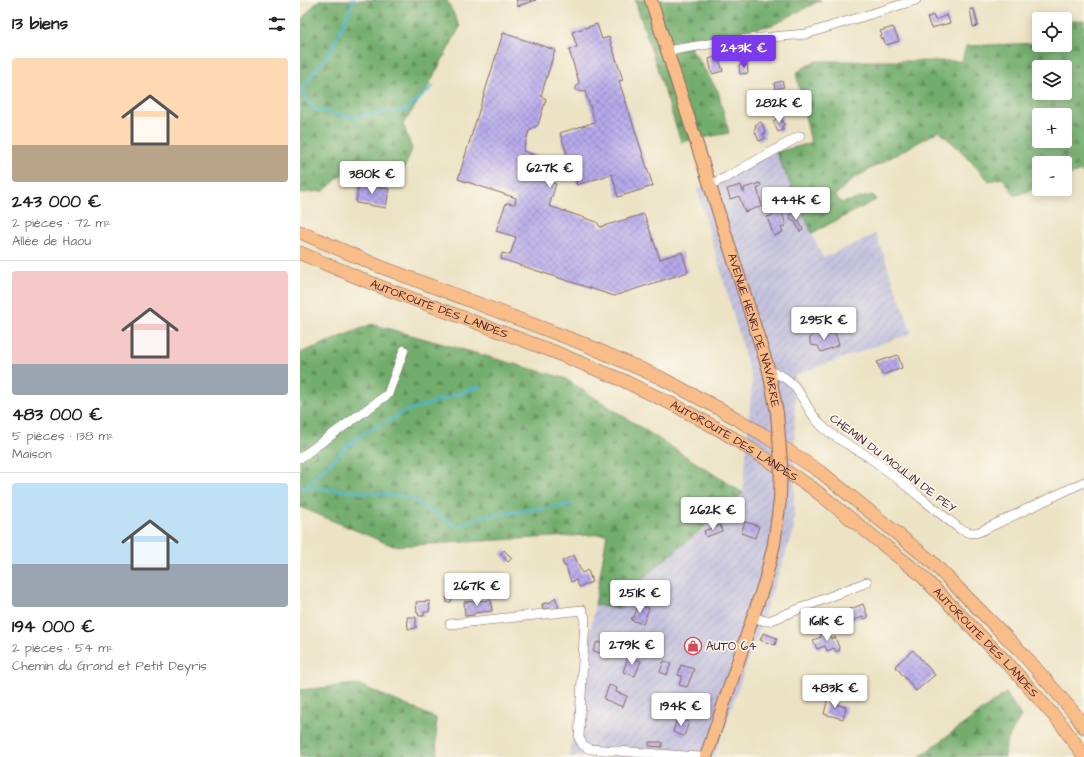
<!DOCTYPE html>
<html lang="fr">
<meta charset="utf-8">
<style>
:root{--surface:#fff;--page:#f2f2f2;--text:#202124;--muted:#757577;--line:#e0e0e0;--accent:#7c3aed}
body{margin:0;font-family:"Architects Daughter",sans-serif;background:var(--page);color:var(--text);height:100vh;display:flex;flex-direction:column;font-size:15px;white-space:nowrap}
*{box-sizing:border-box;margin:0}
p{font-size:13px;color:var(--muted)}
.icon{flex:none;width:22px;height:22px;fill:none;stroke:currentColor;stroke-width:2;stroke-linecap:round;stroke-linejoin:round}
.map{position:relative;flex:1;overflow:hidden}
.panel{display:flex;flex-direction:column;background:var(--surface);width:300px}
.panel>*{flex:none}
.controls{position:absolute;left:732px;top:12px;display:grid;gap:8px}
.controls a{display:grid;place-items:center;width:40px;height:40px;border-radius:4px;background:var(--surface);box-shadow:0 2px 10px #0003;font-size:20px}
.price{position:absolute;translate:-50% -34px;padding:0 9px;border-radius:4px;background:#fff;color:#222;font-size:13px;line-height:26px;filter:drop-shadow(0 1px 2px #0008)}
.price::after{content:'';position:absolute;left:50%;top:24px;width:12px;height:9px;margin-left:-6px;background:inherit;clip-path:polygon(0 0,100% 0,50% 100%)}
.price.active{background:var(--accent);color:#fff}
ul{padding:0;list-style:none}
li{display:grid;align-content:center;gap:8px;height:212px;padding:0 12px}
li+li{border-top:1px solid var(--line)}
li span{display:grid;place-items:center;height:124px;border-radius:4px;color:#555}
li>.icon{margin-inline-start:auto}
span .icon{width:72px;height:72px;fill:#fffc;stroke-width:1}
li b{font-size:17px}
h2{display:flex;justify-content:space-between;align-items:center;height:48px;padding:0 12px;font-size:17px}
main{display:flex;flex:1;min-height:0}
.map>svg:first-child{display:block}
.industrial{fill:url(#industrial-furrows)}
.forest{fill:url(#forest-firs);stroke:#5e664c;fill-rule:evenodd}
.lines{fill:none;stroke-linecap:round;stroke-linejoin:round}
.stream{stroke:#4eb6cd;stroke-width:2.5}
.building{fill:url(#building-cross-hatch)}
.minor-casing{stroke:#836461;stroke-width:10}
.major-casing{stroke:#836461;stroke-width:14}
.highway-casing{stroke:#836461;stroke-width:14}
.minor{stroke:#fff;stroke-width:9}
.major{stroke:#f8bd89;stroke-width:12}
.highway{stroke:#f8bd89;stroke-width:13}
.major-bridge-casing{stroke:#836461;stroke-width:14;stroke-linecap:butt}
.major-bridge{stroke:#f8bd89;stroke-width:12}
.labels{text-anchor:middle;stroke-width:3.5;stroke-linejoin:round;paint-order:stroke}
.street-label{font-size:12px;fill:#4a1f2b;stroke:#fbf7ec}
.poi-label{font-size:12px;fill:#4a1f2b;stroke:#fbf7ec;text-anchor:start}
</style>
<main>
<section class="panel">
<h2>13 biens<svg class="icon" aria-label="filters" viewBox="0 0 24 24"><path d="M4 7h16M4 17h16"/><circle cx="9" cy="7" r="2"/><circle cx="15" cy="17" r="2"/></svg></h2>
<ul>
<li><span style="background:linear-gradient(#ffd9b3 70%,#b9a48a 0)"><svg class="icon" aria-label="home" viewBox="0 0 24 24"><path d="M3 11l9-7 9 7M6 9v11h12V9"/></svg></span><div><b>243 000 €</b><p>2 pièces · 72 m²</p><p>Allée de Haou</p></div></li>
<li><span style="background:linear-gradient(#f6c9c9 75%,#9aa5b1 0)"><svg class="icon" aria-label="home" viewBox="0 0 24 24"><path d="M3 11l9-7 9 7M6 9v11h12V9"/></svg></span><div><b>483 000 €</b><p>5 pièces · 138 m²</p><p>Maison</p></div></li>
<li><span style="background:linear-gradient(#bfe0f5 65%,#9aa5b1 0)"><svg class="icon" aria-label="home" viewBox="0 0 24 24"><path d="M3 11l9-7 9 7M6 9v11h12V9"/></svg></span><div><b>194 000 €</b><p>2 pièces · 54 m²</p><p>Chemin du Grand et Petit Deyris</p></div></li>
</ul>
</section>
<div class="map">
<svg width="784" height="757" viewBox="0 0 784 757">
<defs>
<pattern id="industrial-furrows" width="10" height="10" patternUnits="userSpaceOnUse"><rect width="10" height="10" fill="#c3c1dc"/><path d="M-1 1l2-2M0 10L10 0M9 11l2-2" fill="none" stroke="#a9a5bd"/></pattern>
<pattern id="forest-firs" width="22" height="20" patternUnits="userSpaceOnUse"><rect width="22" height="20" fill="#72ad6d"/><path d="M5 1l3.5 6h-7zM16 11l3.5 6h-7z" fill="#608c5a"/></pattern>
<pattern id="building-cross-hatch" width="8" height="8" patternUnits="userSpaceOnUse"><rect width="8" height="8" fill="#b5a9eb"/><path d="M0 0l8 8M0 8l8-8" fill="none" stroke="#9589bf"/></pattern>
</defs>
<rect width="100%" height="100%" fill="#fbf7ec"/>
<filter id="ink" filterUnits="userSpaceOnUse"><feTurbulence type="fractalNoise" baseFrequency=".025" numOctaves="2"/><feDisplacementMap in="SourceGraphic" scale="8" xChannelSelector="R" yChannelSelector="G"/><feConvolveMatrix kernelMatrix="1 2 1 2 8 2 1 2 1" color-interpolation-filters="sRGB"/></filter>
<filter id="wash" filterUnits="userSpaceOnUse"><feTurbulence type="fractalNoise" baseFrequency=".012" numOctaves="4" result="noise"/><feDisplacementMap in="SourceGraphic" scale="16" xChannelSelector="R" yChannelSelector="G"/><feGaussianBlur stdDeviation="0.9" result="paint"/><feColorMatrix in="noise" values="0 0 0 0 0 0 0 0 0 0 0 0 0 0 0 0 0 1.4 0 .05"/><feComposite in="paint" operator="in"/></filter>
<g filter="url(#wash)">
<rect width="100%" height="100%" fill="#ece3c4"/>
<path class="industrial" d="M 476,152 L 523,258 L 576,234 L 612,333 L 495,375 L 494,530 L 414,757 L 269,757 L 295,605 L 319,608 L 345,577 L 443,493 L 452,380 L 397,189 Z"/>
<path class="forest" d="M 19,0 L 147,0 L 160,27 L 126,90 L 103,124 L 112,149 L 102,174 L 55,163 L 24,191 L 0,193 L 0,21 Z
M 335,0 L 521,0 L 473,25 L 388,43 L 418,91 L 429,133 L 381,142 Z
M 784,20 L 784,174 L 781,171 L 765,177 L 765,163 L 739,163 L 739,187 L 715,196 L 703,178 L 689,181 L 659,149 L 639,131 L 554,178 L 535,195 L 541,203 L 573,195 L 576,200 L 512,233 L 476,152 L 511,143 L 496,73 L 515,61 L 662,61 L 666,46 L 739,43 L 739,45 L 765,45 L 765,22 ZM 739,67 L 765,67 L 765,93 L 739,93 ZM 739,115 L 765,115 L 765,141 L 739,141 Z
M 72,324 L 264,378 L 443,493 L 345,577 L 319,608 L 295,605 L 307,534 L 93,546 L 0,507 L 0,353 Z
M 57,684 L 136,718 L 137,757 L 0,757 L 0,690 Z
M 706,693 L 721,716 L 706,743 L 705,757 L 619,757 Z"/>
<g class="lines">
<path class="stream" d="M 1,90 L 13,109 L 53,117 L 107,110 L 133,86
M 1,90 L 33,47 L 54,0
M 5,487 L 108,497 L 158,527 L 181,517 L 273,504
M 0,488 L 5,487 L 56,438 L 107,411 L 181,386"/>
</g>
<g id="blocks">
<path class="building" d="M 216,0 L 236,0 L 218,6 Z
M 670,9 L 674,9 L 678,26 L 673,27 Z
M 633,15 L 635,20 L 647,15 L 650,23 L 631,28 L 627,18 Z
M 297,24 L 302,39 L 309,37 L 323,80 L 319,81 L 353,186 L 318,197 L 312,174 L 277,185 L 260,133 L 295,122 L 285,91 L 282,92 L 275,90 L 279,82 L 269,50 L 277,47 L 272,32 Z
M 593,27 L 599,41 L 586,45 L 583,38 L 581,39 L 580,36 L 582,35 L 580,31 Z
M 203,33 L 255,50 L 241,96 L 246,99 L 238,125 L 229,131 L 223,151 L 246,159 L 242,173 L 245,174 L 244,180 L 256,184 L 249,206 L 297,222 L 300,227 L 344,214 L 360,259 L 382,252 L 388,272 L 314,296 L 201,259 L 202,253 L 210,255 L 216,237 L 196,231 L 206,203 L 215,204 L 216,198 L 158,179 Z
M 418,56 L 423,71 L 412,74 L 409,59 Z
M 447,64 L 448,73 L 440,74 L 439,65 Z
M 482,81 L 484,87 L 475,89 L 474,83 Z
M 481,117 L 484,125 L 482,126 L 483,130 L 478,132 L 473,121 Z
M 461,122 L 466,133 L 463,134 L 465,138 L 459,141 L 454,129 L 456,128 L 455,125 Z
M 59,179 L 65,180 L 65,185 L 89,189 L 86,208 L 56,203 Z
M 460,183 L 461,186 L 457,188 L 462,206 L 445,212 L 439,196 L 430,199 L 427,189 L 441,185 L 443,192 L 445,192 L 444,188 Z
M 482,212 L 486,225 L 481,227 L 483,232 L 474,236 L 467,217 Z
M 494,212 L 503,230 L 500,232 L 494,220 L 492,221 L 489,215 Z
M 535,332 L 539,345 L 521,352 L 518,346 L 511,345 L 510,344 L 510,338 L 513,334 L 518,333 L 523,336 Z
M 598,355 L 602,368 L 582,375 L 577,362 Z
M 445,522 L 459,526 L 455,538 L 441,533 Z
M 420,525 L 422,531 L 406,537 L 404,531 Z
M 204,550 L 212,558 L 208,562 L 201,554 Z
M 274,555 L 282,573 L 288,570 L 292,582 L 279,587 L 276,580 L 271,582 L 266,566 L 264,566 L 262,561 Z
M 150,595 L 153,596 L 151,602 L 147,603 L 146,597 Z
M 255,597 L 259,608 L 243,609 L 242,604 L 251,602 Z
M 191,600 L 192,611 L 174,613 L 174,615 L 165,616 L 164,602 Z
M 130,601 L 129,612 L 124,612 L 124,616 L 119,616 L 118,613 L 117,613 L 116,602 Z
M 563,604 L 568,617 L 564,619 L 563,617 L 552,621 L 548,610 Z
M 338,605 L 349,608 L 343,624 L 331,620 L 332,617 L 334,617 Z
M 107,617 L 116,617 L 116,628 L 108,629 Z
M 528,631 L 531,639 L 535,637 L 540,650 L 536,652 L 534,648 L 527,651 L 525,646 L 517,649 L 513,640 L 521,637 L 520,634 Z
M 463,633 L 477,638 L 475,645 L 460,640 Z
M 297,642 L 303,644 L 300,653 L 293,651 Z
M 613,650 L 635,675 L 616,691 L 595,666 Z
M 328,657 L 341,661 L 335,676 L 323,672 Z
M 364,661 L 371,663 L 367,675 L 360,672 Z
M 381,665 L 394,669 L 387,687 L 379,685 L 382,676 L 378,675 Z
M 309,685 L 317,688 L 316,692 L 327,696 L 323,707 L 304,699 Z
M 528,698 L 536,700 L 535,704 L 546,707 L 543,719 L 524,714 Z
M 377,719 L 389,722 L 384,736 L 373,732 Z
M 349,742 L 362,742 L 362,747 L 349,746 Z"/>
</g>
</g>
<g filter="url(#ink)">
<use href="#blocks" fill-opacity="0" stroke="#836461" stroke-width="1"/>
<g class="lines">
<defs>
<path id="minor" d="M 367,51 L 427,41 L 506,34 L 616,0
M 409,185 L 427,177 L 500,136
M 469,371 C 504,381 500,405 522,426 C 535,439 554,447 570,458 C 601,480 630,506 660,529 C 667,532 672,534 679,532 L 784,482
M 0,458 L 88,394 L 104,350
M 453,617 L 465,621 L 469,621 L 567,582
M 150,624 L 282,610 L 285,618 L 279,738 L 283,745 L 290,749 L 400,757"/>
<g id="major">
<path id="s1" d="M 351,0 L 469,371 L 477,413"/>
<path d="M 406,757 L 465,581 L 474,544 L 480,500"/>
</g>
<g id="highway">
<path d="M 0,232 L 76,265 L 284,344 L 359,377 L 420,409 L 464,435 L 522,473 L 631,561 L 724,655 L 776,715 L 784,727"/>
<path id="s2" d="M 0,253 L 76,285 L 252,351 L 322,380 L 376,406 L 420,430 L 511,487 L 620,574 L 711,667 L 762,725 L 784,756"/>
</g>
</defs>
<use href="#minor" class="minor-casing"/>
<use href="#major" class="major-casing"/>
<use href="#highway" class="highway-casing"/>
<use href="#minor" class="minor"/>
<use href="#major" class="major"/>
<use href="#highway" class="highway"/>
<defs>
<path id="major-bridge" d="M 477,413 L 481,463 L 480,500"/>
</defs>
<use href="#major-bridge" class="major-bridge-casing"/>
<use href="#major-bridge" class="major-bridge"/>
</g>
</g>
<defs>
<symbol id="shop-ring" viewBox="-11 -11 22 22"><circle r="9.5" fill="#fbf7ec" stroke="#d1495b" stroke-width="1.5"/><path d="M-5-2.5h2.3a2.7 3.5 0 0 1 5.4 0H5L5.5 6h-11ZM-1.5-2.5h3a1.5 2.3 0 0 0-3 0Z" fill="#d1495b"/></symbol>
</defs>
<g fill-rule="evenodd">
<use href="#shop-ring" x="383" y="636" width="20" height="20"/>
</g>
<g class="labels">
<g class="street-label">
<text dy="4" stroke="none"><textPath href="#s2" startOffset="150">AUTOROUTE DES LANDES</textPath></text>
<text dy="4" stroke="none"><textPath href="#s1" startOffset="346">AVENUE HENRI DE NAVARRE</textPath></text>
<text dy="4" stroke="none"><textPath href="#s2" startOffset="474">AUTOROUTE DES LANDES</textPath></text>
<text transform="translate(593 463) rotate(37)" y="4">CHEMIN DU MOULIN DE PEY</text>
<text dy="4" stroke="none"><textPath href="#s2" startOffset="798">AUTOROUTE DES LANDES</textPath></text>
</g>
<g class="poi-label">
<text x="406" y="650">AUTO 64</text>
</g>
</g>
</svg>
<div class="controls">
<a><svg class="icon" aria-label="locate" viewBox="0 0 24 24"><circle cx="12" cy="12" r="6"/><path d="M12 2v4M12 18v4M2 12h4M18 12h4"/></svg></a>
<a><svg class="icon" aria-label="layers" viewBox="0 0 24 24"><path d="M12 4l9 5-9 5-9-5zM3 14l9 5 9-5"/></svg></a>
<a>+</a>
<a>−</a>
</div>
<b class="price active" style="left:444px;top:69px">243K €</b>
<b class="price" style="left:479px;top:124px">282K €</b>
<b class="price" style="left:250px;top:189px">627K €</b>
<b class="price" style="left:72px;top:195px">380K €</b>
<b class="price" style="left:496px;top:221px">444K €</b>
<b class="price" style="left:524px;top:341px">295K €</b>
<b class="price" style="left:413px;top:531px">262K €</b>
<b class="price" style="left:177px;top:607px">267K €</b>
<b class="price" style="left:340px;top:614px">251K €</b>
<b class="price" style="left:527px;top:642px">161K €</b>
<b class="price" style="left:332px;top:666px">279K €</b>
<b class="price" style="left:535px;top:709px">483K €</b>
<b class="price" style="left:381px;top:727px">194K €</b>
</div>
</main>
